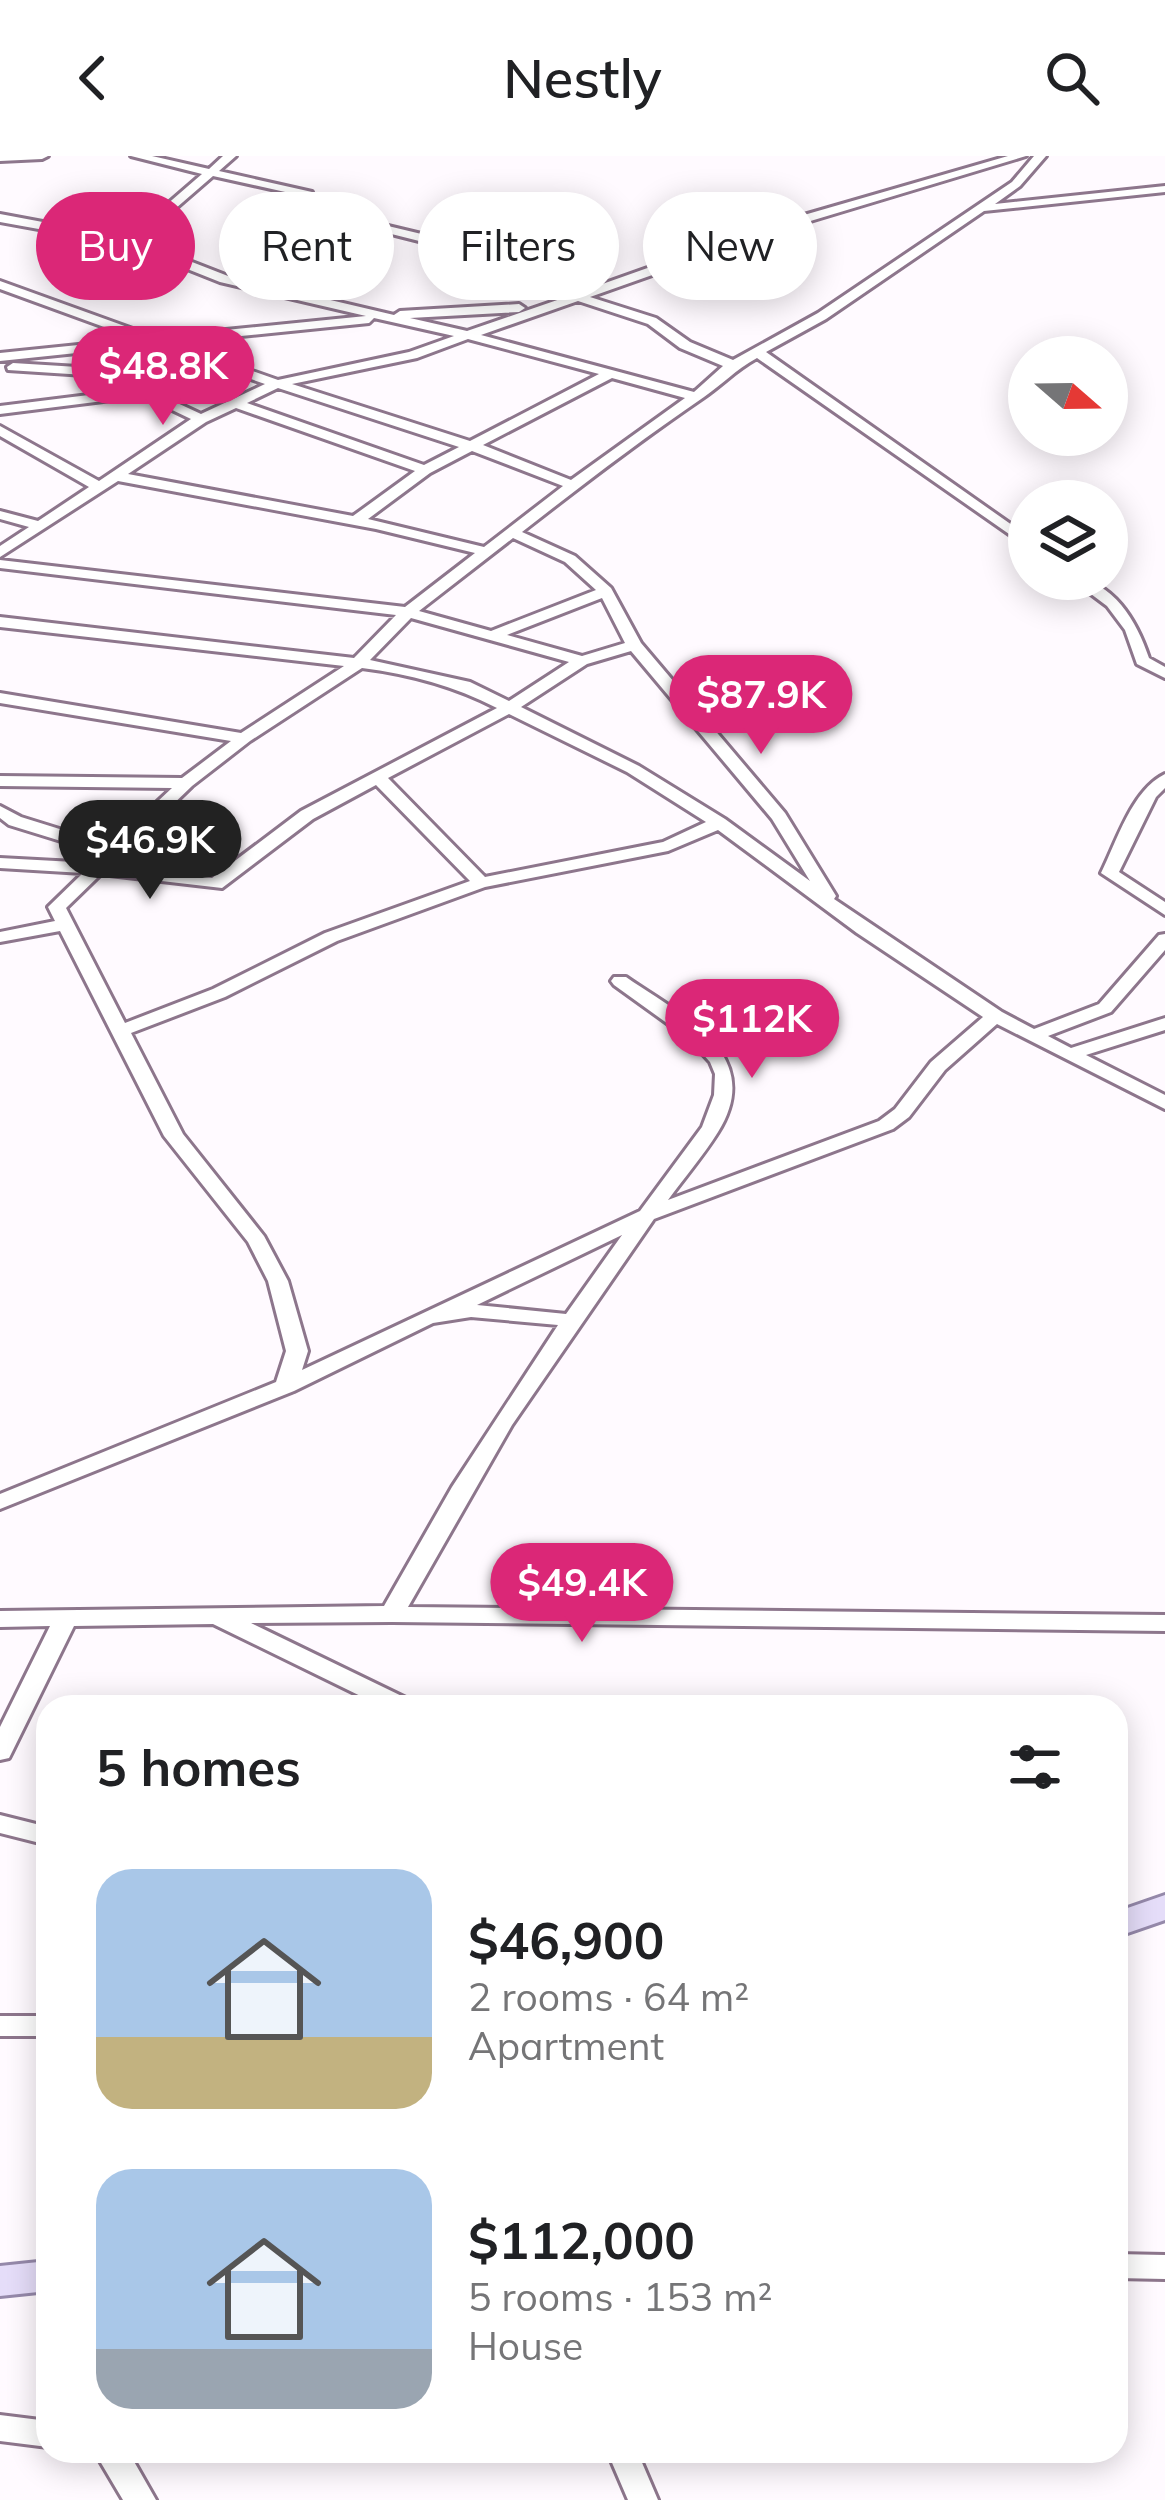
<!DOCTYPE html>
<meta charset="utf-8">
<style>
:root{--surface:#fff;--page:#f6f6f6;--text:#202124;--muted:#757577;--accent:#db2777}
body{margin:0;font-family:Mulish,sans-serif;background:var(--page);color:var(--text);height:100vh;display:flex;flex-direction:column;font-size:45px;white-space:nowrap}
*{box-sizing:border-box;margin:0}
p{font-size:39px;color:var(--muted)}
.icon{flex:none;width:66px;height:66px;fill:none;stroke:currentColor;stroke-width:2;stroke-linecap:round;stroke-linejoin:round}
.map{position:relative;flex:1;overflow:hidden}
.details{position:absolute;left:36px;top:1539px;width:1092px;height:768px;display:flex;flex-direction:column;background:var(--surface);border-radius:36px;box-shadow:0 6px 30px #0003}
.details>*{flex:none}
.banner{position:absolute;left:36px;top:36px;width:1095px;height:108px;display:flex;gap:24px}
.needle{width:78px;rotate:110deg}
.tools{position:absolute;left:1008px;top:180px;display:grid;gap:24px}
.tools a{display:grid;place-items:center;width:120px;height:120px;border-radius:50%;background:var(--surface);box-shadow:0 6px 30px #0003;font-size:60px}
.price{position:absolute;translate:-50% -102px;padding:0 27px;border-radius:42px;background:var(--accent);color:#fff;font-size:39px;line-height:78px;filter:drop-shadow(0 3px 6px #0008)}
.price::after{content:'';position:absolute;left:50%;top:72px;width:36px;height:27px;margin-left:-18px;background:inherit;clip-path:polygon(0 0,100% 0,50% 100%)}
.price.selected{background:#222;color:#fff}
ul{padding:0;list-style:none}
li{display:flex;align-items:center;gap:36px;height:300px;padding:0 60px}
li span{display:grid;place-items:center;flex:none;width:336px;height:240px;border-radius:36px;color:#555}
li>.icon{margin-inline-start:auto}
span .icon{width:144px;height:144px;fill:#fffc;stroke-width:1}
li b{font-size:51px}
h2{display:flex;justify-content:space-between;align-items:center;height:144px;padding:0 60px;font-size:51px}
.pill{padding:0 42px;border-radius:54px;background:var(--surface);box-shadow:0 6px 30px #0003;font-size:42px;line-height:108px}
.pill.selected{background:var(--accent);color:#fff}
header{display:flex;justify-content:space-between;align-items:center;height:156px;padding:0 60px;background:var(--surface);font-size:54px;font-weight:600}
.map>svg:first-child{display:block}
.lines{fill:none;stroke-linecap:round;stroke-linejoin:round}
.minor-casing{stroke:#8d768c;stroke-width:6}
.major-casing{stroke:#9589aa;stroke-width:6}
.minor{fill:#fff;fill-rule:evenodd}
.major{fill:#e5ddf9;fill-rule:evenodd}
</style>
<header><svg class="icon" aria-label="back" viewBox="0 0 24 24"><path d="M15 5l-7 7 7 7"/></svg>Nestly<svg class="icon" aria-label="search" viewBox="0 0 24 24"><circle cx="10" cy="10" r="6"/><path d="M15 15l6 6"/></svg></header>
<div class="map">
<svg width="1165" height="2344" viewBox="0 0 1165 2344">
<rect width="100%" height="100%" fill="#fffaff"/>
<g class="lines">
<defs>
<path id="minor" d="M 0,0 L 48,0 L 42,3 L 0,5 Z
M 131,0 L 152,0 L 209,13 L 223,0 L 236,0 L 219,15 L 312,36 L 317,53 L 459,87 L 577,137 L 766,70 L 1008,0 L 1026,0 L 774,76 L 590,141 L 656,162 L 690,186 L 733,204 L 818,157 L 1012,26 L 1034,0 L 1046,0 L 1020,30 L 995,48 L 1165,30 L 1165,36 L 984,55 L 826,163 L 766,196 L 1029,381 L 1029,392 L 757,202 C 734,215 724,227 704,241 C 641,284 582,329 522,376 L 575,400 L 611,432 L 641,487 L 785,657 L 836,740 L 834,743 L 1002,856 L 1034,873 L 1099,848 L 1159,779 L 1165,778 L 1165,794 L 1111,856 L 1048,880 L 1071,892 L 1165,862 L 1165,874 L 1086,899 L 1165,939 L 1165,953 L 997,868 L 945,914 L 909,961 L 893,973 L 654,1063 L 512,1269 L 408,1451 L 1165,1459 L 1165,1475 L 392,1466 L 251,1467 L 412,1545 L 415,1551 L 383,1551 L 213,1468 L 74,1470 L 12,1596 L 9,1602 L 0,1604 L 0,1571 L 50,1470 L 0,1471 L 0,1455 L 384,1450 L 452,1331 L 558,1169 L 471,1161 L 433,1167 L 294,1235 L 0,1353 L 0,1338 L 276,1226 L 286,1195 L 268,1125 L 248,1086 L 164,980 L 60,775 L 0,786 L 0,776 L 55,765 L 48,751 L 83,717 L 0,712 L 0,702 L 93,707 L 103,698 L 9,669 L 0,662 L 0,650 L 21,661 L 111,689 L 172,632 L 0,630 L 0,620 L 182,622 L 231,585 L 0,547 L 0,537 L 241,577 L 344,510 L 0,471 L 0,461 L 354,502 L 396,459 L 0,412 L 0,404 L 405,451 L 475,397 L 376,373 L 118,325 L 0,401 L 0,390 L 29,371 L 0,363 L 0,355 L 38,365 L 89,331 L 0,280 L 0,270 L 99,325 L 191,263 L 143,240 L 0,258 L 0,250 L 145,232 L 201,258 L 265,228 L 153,189 L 0,205 L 0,197 L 137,183 L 0,133 L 0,125 L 155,181 L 366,160 L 220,126 L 127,89 L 0,66 L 0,58 L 128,82 L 202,18 ZM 213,20 L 303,40 L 308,57 L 451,93 L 566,141 L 467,175 L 410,162 L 519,156 L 525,152 L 519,148 L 400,155 L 394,159 L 228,120 L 138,85 ZM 578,145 L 648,168 L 680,192 L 723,210 L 694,236 L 481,179 ZM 374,162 L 454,180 L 409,196 L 278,224 L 172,187 L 369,167 ZM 468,183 L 599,218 L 470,285 L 292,228 L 417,202 ZM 612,222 L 685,242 L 571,324 L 483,289 ZM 278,232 L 459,291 L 424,309 L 247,247 ZM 236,252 L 415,315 L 353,360 L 128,318 L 206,266 ZM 472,295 L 563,330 L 484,391 L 368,363 L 430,317 ZM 513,382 L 565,406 L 596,434 L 491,475 L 419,455 ZM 602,442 L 625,487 L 582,500 L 507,479 ZM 411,462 L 569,506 L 509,545 L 470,526 L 370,504 ZM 631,495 L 772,663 L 810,725 L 725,663 L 639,610 L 521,551 L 587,508 ZM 362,512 C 410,518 454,530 497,552 L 301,655 L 212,722 L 110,709 L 192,630 L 250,585 ZM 509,558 L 627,616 L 706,666 L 663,686 L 485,721 L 388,622 ZM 376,629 L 470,725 L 325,777 L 213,833 L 125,867 L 66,752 L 101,718 L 222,732 L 313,663 ZM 718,674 L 857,777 L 983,861 L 931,906 L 895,953 L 879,965 L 668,1044 C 684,1022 703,1000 718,976 C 767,897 680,859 626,821 L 614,821 L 611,825 L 614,829 L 689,883 L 710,906 L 715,918 L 714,939 L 702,971 L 640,1055 L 302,1214 L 308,1195 L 288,1125 L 264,1080 L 183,978 L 131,877 L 225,841 L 337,785 L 485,731 L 668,695 ZM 622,1079 L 566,1158 L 477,1149 Z
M 13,207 L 239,221 L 246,225 L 239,229 L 8,214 L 7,211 Z
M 1071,423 C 1113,423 1137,466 1149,502 L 1165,511 L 1165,522 L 1137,508 L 1125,474 L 1107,450 Z
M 1165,618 L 1165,632 L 1156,641 L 1119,716 L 1165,746 L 1165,759 L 1101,717 C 1117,685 1132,634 1165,618 Z
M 0,1659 L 48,1671 L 48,1689 L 0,1677 Z
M 0,1860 L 48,1860 L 48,1880 L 0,1880 Z
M 1116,2098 L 1165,2099 L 1165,2123 L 1116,2122 Z
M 0,2259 L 48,2265 L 48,2291 L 0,2285 Z
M 94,2295 L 128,2295 L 156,2344 L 123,2344 Z
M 607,2295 L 637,2295 L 658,2344 L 628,2344 Z"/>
<path id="major" d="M 1165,1739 L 1165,1764 L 1116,1781 L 1116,1756 Z
M 48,2105 L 48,2135 L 0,2140 L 0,2110 Z"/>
</defs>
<use href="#minor" class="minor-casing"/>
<use href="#major" class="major-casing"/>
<use href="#minor" class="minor"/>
<use href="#major" class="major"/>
</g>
</svg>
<div class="tools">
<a><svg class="needle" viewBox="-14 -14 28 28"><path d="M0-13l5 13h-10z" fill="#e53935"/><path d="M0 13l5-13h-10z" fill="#757577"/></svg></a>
<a><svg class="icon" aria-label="layers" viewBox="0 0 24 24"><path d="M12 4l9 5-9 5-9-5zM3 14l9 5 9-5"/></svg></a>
</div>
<b class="price" style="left:163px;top:272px">$48.8K</b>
<b class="price" style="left:761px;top:601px">$87.9K</b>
<b class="price selected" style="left:150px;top:746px">$46.9K</b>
<b class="price" style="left:752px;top:925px">$112K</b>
<b class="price" style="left:582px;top:1489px">$49.4K</b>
<div class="banner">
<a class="pill selected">Buy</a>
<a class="pill">Rent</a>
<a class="pill">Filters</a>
<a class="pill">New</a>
</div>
<section class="details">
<h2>5 homes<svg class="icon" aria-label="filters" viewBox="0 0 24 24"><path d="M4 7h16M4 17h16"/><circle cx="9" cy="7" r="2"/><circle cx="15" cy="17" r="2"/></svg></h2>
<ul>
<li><span style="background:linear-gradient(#a9c7e8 70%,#c2b280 0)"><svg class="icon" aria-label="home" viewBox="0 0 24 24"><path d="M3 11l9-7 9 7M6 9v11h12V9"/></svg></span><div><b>$46,900</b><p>2 rooms · 64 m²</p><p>Apartment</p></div></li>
<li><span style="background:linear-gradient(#a9c7e8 75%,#9aa5b1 0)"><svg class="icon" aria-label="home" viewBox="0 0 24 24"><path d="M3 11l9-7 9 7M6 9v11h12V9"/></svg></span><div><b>$112,000</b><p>5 rooms · 153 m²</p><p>House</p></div></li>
</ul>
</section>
</div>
